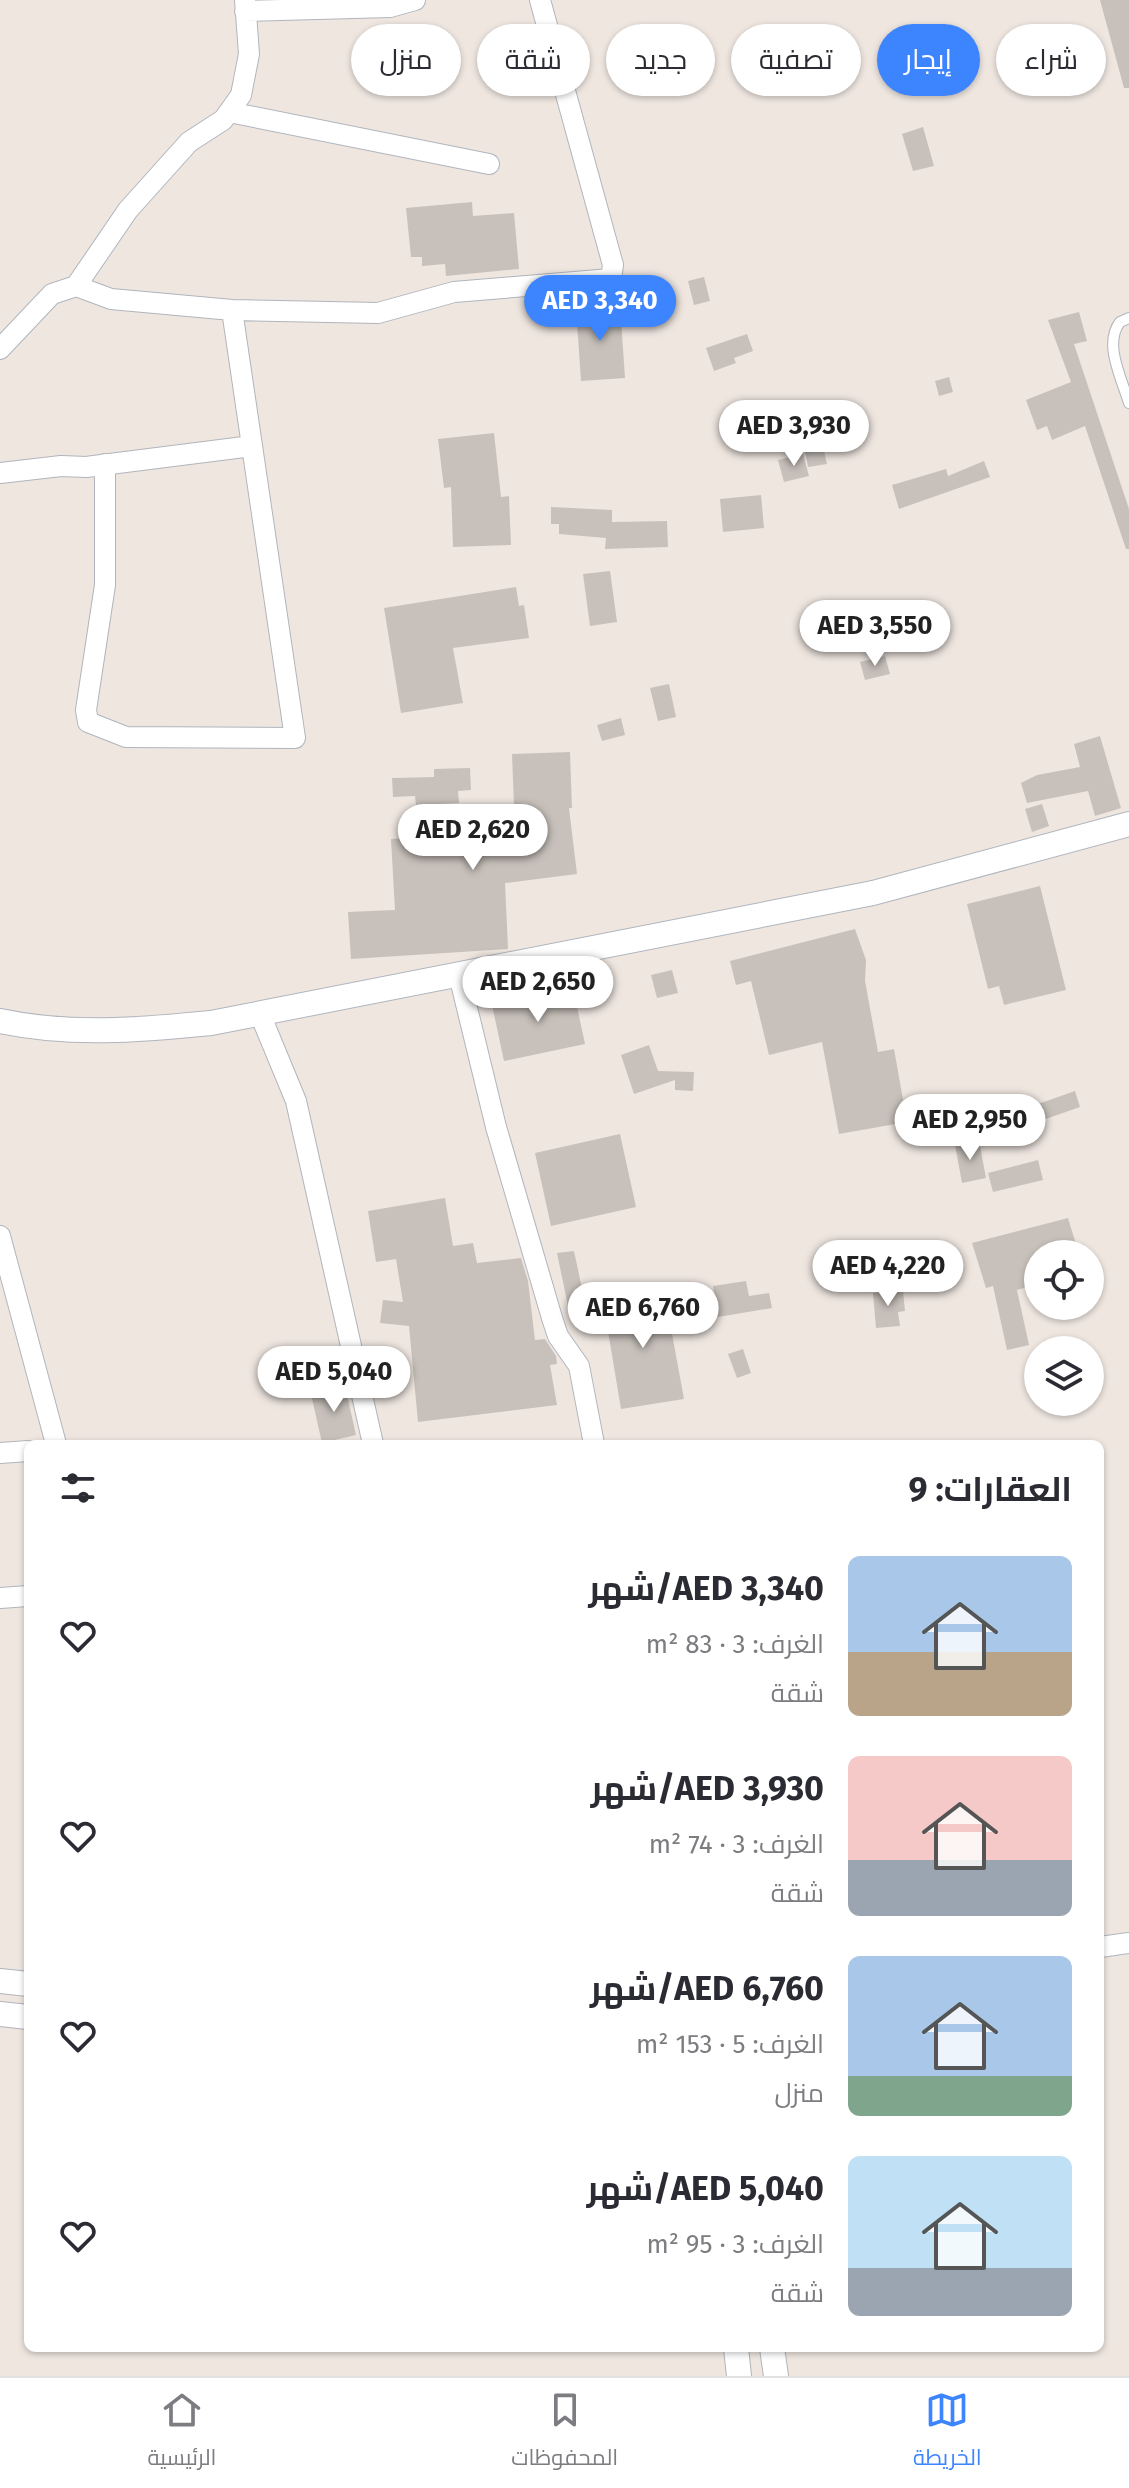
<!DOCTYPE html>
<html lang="ar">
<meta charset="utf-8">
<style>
:root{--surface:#fff;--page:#f2f2f3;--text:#2b2b33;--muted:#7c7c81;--line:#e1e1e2;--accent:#3d84ff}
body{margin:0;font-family:"Fira Sans",Cairo,sans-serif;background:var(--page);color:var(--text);direction:rtl;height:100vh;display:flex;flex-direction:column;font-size:30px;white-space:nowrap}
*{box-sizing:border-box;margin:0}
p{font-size:26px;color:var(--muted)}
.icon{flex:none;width:44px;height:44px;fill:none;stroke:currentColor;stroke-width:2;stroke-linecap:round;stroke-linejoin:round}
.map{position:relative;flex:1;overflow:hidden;direction:ltr}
.drawer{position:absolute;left:24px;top:1440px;width:1080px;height:912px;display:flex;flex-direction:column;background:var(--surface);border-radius:12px;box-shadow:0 2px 6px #0004;direction:rtl}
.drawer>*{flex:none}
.top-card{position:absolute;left:24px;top:24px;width:1082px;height:72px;direction:rtl;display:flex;gap:16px}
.tools{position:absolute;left:1024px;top:1240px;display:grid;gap:16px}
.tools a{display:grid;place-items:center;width:80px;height:80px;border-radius:50%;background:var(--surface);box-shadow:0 2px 6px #0004;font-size:40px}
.price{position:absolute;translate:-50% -68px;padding:0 18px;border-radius:28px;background:#fff;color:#222;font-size:26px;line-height:52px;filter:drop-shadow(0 2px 4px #0008)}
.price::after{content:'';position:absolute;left:50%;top:48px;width:24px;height:18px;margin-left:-12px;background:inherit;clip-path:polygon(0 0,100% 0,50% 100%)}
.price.current{background:var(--accent);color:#fff}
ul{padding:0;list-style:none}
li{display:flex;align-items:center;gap:24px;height:200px;padding:0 32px}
li span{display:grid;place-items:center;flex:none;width:224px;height:160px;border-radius:12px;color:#555}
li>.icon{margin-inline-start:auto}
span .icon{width:96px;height:96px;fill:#fffc;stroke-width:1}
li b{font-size:34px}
h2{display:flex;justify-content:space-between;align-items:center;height:96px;padding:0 32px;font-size:34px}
.pill{padding:0 28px;border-radius:36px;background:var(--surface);box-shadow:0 2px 6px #0004;font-size:28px;line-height:72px}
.pill.current{background:var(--accent);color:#fff}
.menu{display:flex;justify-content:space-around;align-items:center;height:112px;border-top:2px solid var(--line);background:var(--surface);font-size:22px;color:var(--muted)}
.menu a{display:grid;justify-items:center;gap:4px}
.menu .current{color:var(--accent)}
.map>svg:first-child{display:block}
.building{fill:#c8c1bb}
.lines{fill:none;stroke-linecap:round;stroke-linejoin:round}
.service-casing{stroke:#b0b5bd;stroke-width:12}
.minor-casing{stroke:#b0b5bd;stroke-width:22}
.tertiary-casing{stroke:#b0b5bd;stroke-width:26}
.service{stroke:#fff;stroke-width:10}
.minor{stroke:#fff;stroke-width:20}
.tertiary{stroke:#fff;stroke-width:24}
</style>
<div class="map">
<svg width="1129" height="2376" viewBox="0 0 1129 2376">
<rect width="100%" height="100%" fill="#efe6e0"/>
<path class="building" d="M 1100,0 L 1129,0 L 1129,88 L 1124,88 Z
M 923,127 L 934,166 L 913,171 L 902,134 Z
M 472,202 L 473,216 L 514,213 L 519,269 L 446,276 L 445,264 L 422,266 L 422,257 L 411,257 L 406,208 Z
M 704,277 L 710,301 L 694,305 L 688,281 Z
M 620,305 L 625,378 L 581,381 L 576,308 Z
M 1079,312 L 1087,341 L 1074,344 L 1129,509 L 1129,549 L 1126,549 L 1085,426 L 1052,440 L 1047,426 L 1037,430 L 1026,400 L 1071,382 L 1048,320 Z
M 747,334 L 753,351 L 734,358 L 736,363 L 714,371 L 706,348 Z
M 949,377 L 953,392 L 939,396 L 935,381 Z
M 494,433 L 501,497 L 509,496 L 511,545 L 453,547 L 451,487 L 444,488 L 438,439 Z
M 823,447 L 827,464 L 808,467 L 805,450 Z
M 803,454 L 809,476 L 784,482 L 778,460 Z
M 984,461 L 990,477 L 899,509 L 892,485 L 946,469 L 948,476 Z
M 761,495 L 764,528 L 723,532 L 720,499 Z
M 551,507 L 612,510 L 612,522 L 667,521 L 668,547 L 605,549 L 606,538 L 559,534 L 559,524 L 551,524 Z
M 610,571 L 617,622 L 590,626 L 583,574 Z
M 516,587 L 519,606 L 524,605 L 529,638 L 453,648 L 463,703 L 401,713 L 384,608 Z
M 885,656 L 890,674 L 865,680 L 860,662 Z
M 669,684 L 676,717 L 658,721 L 650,688 Z
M 621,718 L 625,735 L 602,741 L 597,725 Z
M 1100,736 L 1121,808 L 1095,816 L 1088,791 L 1027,803 L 1021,783 L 1037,775 L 1080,767 L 1074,744 Z
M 570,752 L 572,808 L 569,808 L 577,874 L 505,883 L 508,949 L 351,959 L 348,912 L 395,910 L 391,839 L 515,832 L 512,754 Z
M 470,768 L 471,790 L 458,791 L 459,803 L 416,805 L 415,796 L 393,797 L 392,778 L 434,777 L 434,769 Z
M 1042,804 L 1049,826 L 1032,832 L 1025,809 Z
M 1040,886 L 1066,990 L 1004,1005 L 999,986 L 988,989 L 967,904 Z
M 855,929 L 866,960 L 865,981 L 878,1052 L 894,1049 L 907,1122 L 839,1134 L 822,1042 L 769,1055 L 751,981 L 736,985 L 730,961 Z
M 672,970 L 678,993 L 657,998 L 651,975 Z
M 573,988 L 585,1044 L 504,1061 L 492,1005 Z
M 649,1045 L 658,1071 L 694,1072 L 693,1091 L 675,1090 L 675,1080 L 634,1094 L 621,1055 Z
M 1075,1091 L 1080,1107 L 1043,1120 L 1038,1104 Z
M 620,1134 L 636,1207 L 551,1226 L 535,1153 Z
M 979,1141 L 986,1178 L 962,1183 L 955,1145 Z
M 1038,1160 L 1043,1180 L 993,1192 L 988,1173 Z
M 445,1198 L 453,1246 L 473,1243 L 477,1263 L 521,1258 L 528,1281 L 535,1340 L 545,1339 L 556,1356 L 557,1364 L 550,1365 L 557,1405 L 418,1422 L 409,1326 L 380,1323 L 383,1300 L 403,1302 L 396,1259 L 376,1262 L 368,1211 Z
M 1068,1218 L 1079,1254 L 1038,1254 L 1038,1284 L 1017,1290 L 1029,1345 L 1007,1350 L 993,1286 L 986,1288 L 972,1243 Z
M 574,1251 L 585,1303 L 568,1306 L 557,1253 Z
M 746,1281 L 749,1296 L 769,1293 L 772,1308 L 718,1317 L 713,1286 Z
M 664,1290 L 684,1399 L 621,1409 L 603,1301 Z
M 903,1291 L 905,1311 L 898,1312 L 900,1326 L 876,1328 L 873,1293 Z
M 743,1349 L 751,1373 L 737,1378 L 728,1354 Z
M 345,1386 L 356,1435 L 322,1443 L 311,1394 Z"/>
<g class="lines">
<defs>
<path id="service" d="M 1129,318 L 1120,322 C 1103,344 1122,379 1129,403"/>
<path id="minor" d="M 245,11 L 390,7 L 415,0
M 229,112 L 489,164
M 76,286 L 111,299 L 232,310 L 378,313 L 454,292 L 611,279 L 613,265 L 540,0
M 0,349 L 52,294 L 76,286 L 128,210 L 189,142 L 223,120 L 229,112 L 241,95 L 249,54 L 245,0
M 105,464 L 105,585 L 86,710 L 88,722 L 126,737 L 295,738 L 232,310
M 0,473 L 61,466 L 86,467 L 252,446
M 459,975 L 496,1127 L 552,1318 L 558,1336 L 579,1366 L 594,1444
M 260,1014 L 296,1101 L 373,1444
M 0,1236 L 56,1444
M 0,1453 L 28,1451
M 0,1598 L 28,1596
M 1100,1947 L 1129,1943"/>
<path id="tertiary" d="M 0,1021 C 70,1036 140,1030 211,1023 L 873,893 L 1129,824
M 0,1981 L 28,1984
M 0,2014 L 28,2017
M 736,2348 L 739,2376
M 772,2348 L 776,2376"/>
</defs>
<use href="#service" class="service-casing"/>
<use href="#minor" class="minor-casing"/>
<use href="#tertiary" class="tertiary-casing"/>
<use href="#service" class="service"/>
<use href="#minor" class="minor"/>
<use href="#tertiary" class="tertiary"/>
</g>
</svg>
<div class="tools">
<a><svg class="icon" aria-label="locate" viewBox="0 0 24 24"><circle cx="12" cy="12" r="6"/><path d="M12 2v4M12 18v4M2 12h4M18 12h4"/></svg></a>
<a><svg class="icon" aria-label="layers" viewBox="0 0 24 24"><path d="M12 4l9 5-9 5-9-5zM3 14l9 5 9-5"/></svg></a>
</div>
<b class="price current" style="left:600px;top:343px">AED 3,340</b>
<b class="price" style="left:794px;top:468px">AED 3,930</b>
<b class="price" style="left:875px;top:668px">AED 3,550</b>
<b class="price" style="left:473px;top:872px">AED 2,620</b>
<b class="price" style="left:538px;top:1024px">AED 2,650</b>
<b class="price" style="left:970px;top:1162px">AED 2,950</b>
<b class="price" style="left:888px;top:1308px">AED 4,220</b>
<b class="price" style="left:643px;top:1350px">AED 6,760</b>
<b class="price" style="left:334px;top:1414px">AED 5,040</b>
<div class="top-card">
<a class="pill">شراء</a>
<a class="pill current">إيجار</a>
<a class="pill">تصفية</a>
<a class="pill">جديد</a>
<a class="pill">شقة</a>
<a class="pill">منزل</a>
</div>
<section class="drawer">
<h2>العقارات: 9<svg class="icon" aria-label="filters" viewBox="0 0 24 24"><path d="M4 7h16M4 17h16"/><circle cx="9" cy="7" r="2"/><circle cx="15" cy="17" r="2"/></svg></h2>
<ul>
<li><span style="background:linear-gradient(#a9c7e8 60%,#b9a48a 0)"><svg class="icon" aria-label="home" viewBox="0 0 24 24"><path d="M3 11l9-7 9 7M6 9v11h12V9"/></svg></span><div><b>AED 3,340/شهر</b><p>الغرف: 3 · 83 m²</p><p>شقة</p></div><svg class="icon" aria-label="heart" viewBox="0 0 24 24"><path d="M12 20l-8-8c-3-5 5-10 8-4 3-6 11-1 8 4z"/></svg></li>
<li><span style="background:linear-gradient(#f6c9c9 65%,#9aa5b1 0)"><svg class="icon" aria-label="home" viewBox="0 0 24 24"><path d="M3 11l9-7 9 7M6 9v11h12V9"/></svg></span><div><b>AED 3,930/شهر</b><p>الغرف: 3 · 74 m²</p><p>شقة</p></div><svg class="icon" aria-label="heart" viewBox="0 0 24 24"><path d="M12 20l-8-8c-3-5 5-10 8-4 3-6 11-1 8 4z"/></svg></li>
<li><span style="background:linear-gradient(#a9c7e8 75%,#7fa58c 0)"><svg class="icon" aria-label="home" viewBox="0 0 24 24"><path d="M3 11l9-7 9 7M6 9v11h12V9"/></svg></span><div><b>AED 6,760/شهر</b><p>الغرف: 5 · 153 m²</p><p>منزل</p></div><svg class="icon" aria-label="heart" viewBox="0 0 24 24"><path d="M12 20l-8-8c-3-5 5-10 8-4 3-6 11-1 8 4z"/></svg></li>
<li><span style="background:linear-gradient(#bfe0f5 70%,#9aa5b1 0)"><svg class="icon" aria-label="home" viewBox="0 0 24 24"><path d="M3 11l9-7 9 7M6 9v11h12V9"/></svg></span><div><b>AED 5,040/شهر</b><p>الغرف: 3 · 95 m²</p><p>شقة</p></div><svg class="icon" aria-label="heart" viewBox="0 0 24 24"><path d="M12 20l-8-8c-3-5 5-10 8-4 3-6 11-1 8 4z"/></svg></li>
</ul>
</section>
</div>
<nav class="menu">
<a class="current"><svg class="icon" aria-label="map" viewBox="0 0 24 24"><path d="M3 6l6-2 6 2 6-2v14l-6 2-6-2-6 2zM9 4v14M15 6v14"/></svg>الخريطة</a>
<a><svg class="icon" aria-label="saved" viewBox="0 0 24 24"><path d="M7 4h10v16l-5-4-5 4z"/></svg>المحفوظات</a>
<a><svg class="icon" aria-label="home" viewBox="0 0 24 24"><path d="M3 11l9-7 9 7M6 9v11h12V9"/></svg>الرئيسية</a>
</nav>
